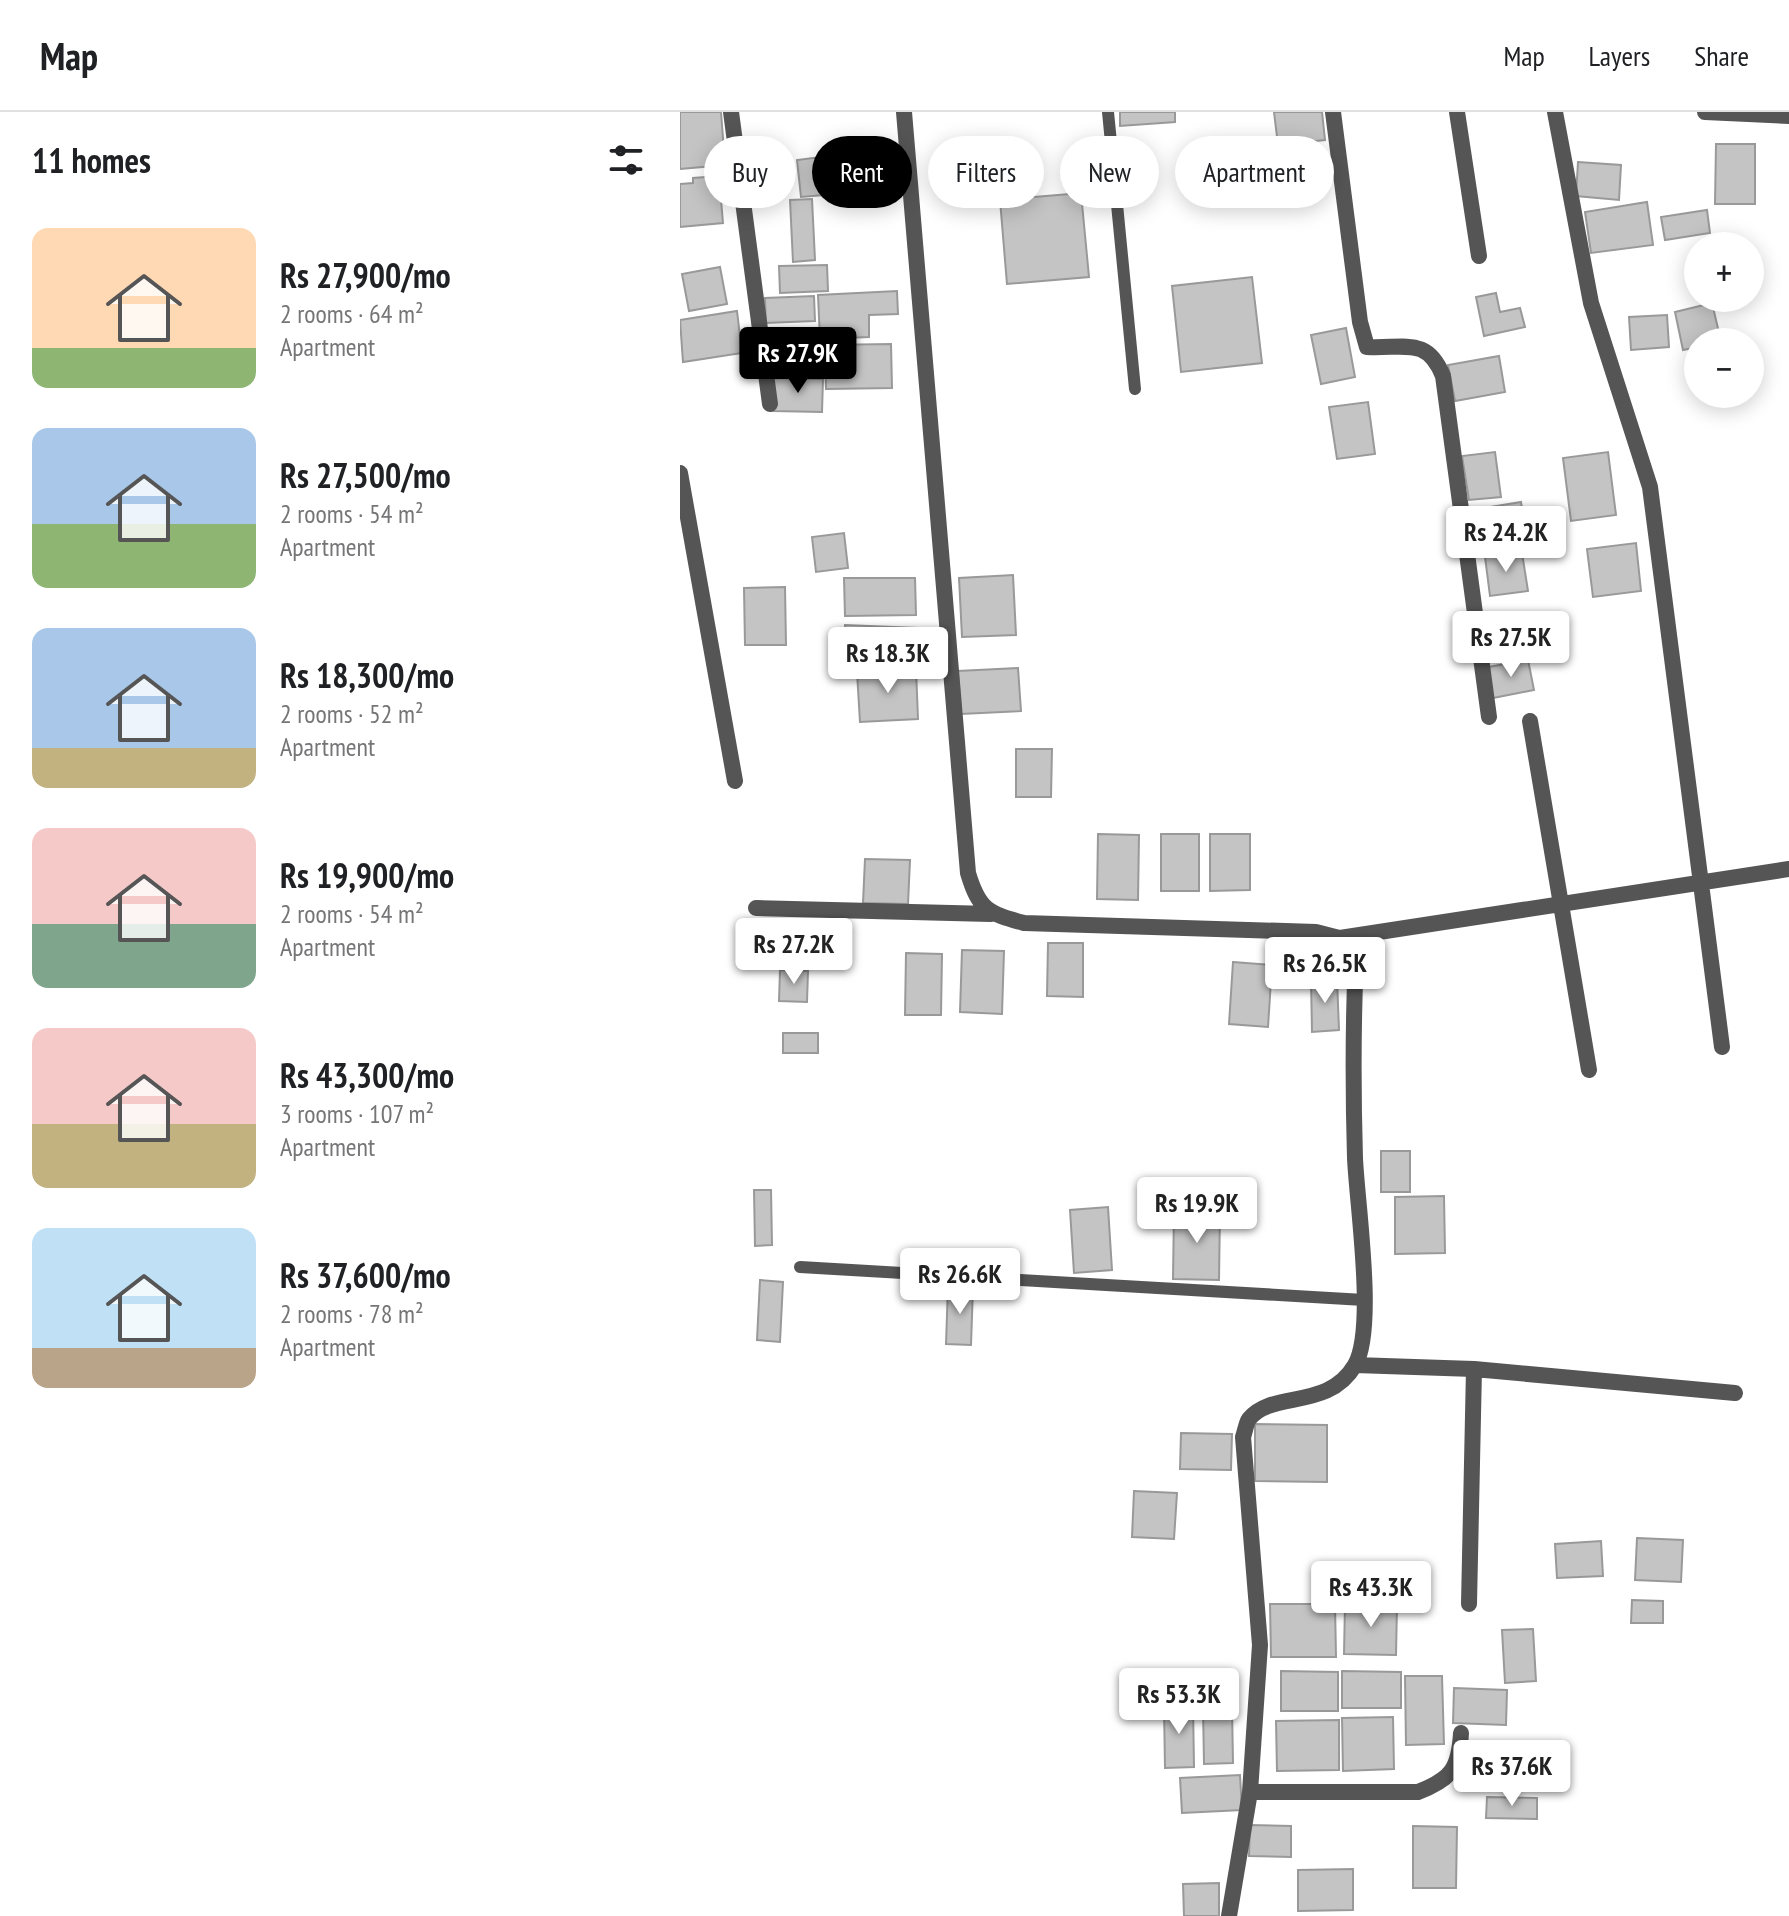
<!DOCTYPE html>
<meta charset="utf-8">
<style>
:root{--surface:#fff;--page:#f6f6f6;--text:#202124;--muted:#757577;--line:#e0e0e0;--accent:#000}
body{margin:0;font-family:"PT Sans Narrow",sans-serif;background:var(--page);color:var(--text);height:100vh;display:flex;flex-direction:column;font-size:30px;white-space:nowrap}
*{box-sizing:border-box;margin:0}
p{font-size:26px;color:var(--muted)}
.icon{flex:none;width:44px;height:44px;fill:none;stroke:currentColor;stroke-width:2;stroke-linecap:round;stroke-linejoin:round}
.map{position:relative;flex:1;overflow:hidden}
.drawer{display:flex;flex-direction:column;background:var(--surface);width:680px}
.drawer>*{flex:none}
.guide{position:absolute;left:24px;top:24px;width:760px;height:72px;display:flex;gap:16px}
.controls{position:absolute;left:1004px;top:120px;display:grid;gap:16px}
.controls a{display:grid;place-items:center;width:80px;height:80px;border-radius:50%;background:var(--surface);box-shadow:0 4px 20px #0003;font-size:40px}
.price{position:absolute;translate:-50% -68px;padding:0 18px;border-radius:8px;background:#fff;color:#222;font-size:26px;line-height:52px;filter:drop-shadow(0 2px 4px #0008)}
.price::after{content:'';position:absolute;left:50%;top:48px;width:24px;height:18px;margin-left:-12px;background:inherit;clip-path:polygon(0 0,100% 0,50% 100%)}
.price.current{background:var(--accent);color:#fff}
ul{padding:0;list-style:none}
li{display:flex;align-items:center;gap:24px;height:200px;padding:0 32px}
li span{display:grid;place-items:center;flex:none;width:224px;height:160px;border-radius:16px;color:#555}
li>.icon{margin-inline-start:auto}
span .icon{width:96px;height:96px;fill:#fffc;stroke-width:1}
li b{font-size:34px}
h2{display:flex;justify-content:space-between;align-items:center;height:96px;padding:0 32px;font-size:34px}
.pill{padding:0 28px;border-radius:36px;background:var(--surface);box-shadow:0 4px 20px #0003;font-size:28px;line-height:72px}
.pill.current{background:var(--accent);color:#fff}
header{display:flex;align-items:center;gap:48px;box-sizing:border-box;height:112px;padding:0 40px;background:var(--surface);border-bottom:2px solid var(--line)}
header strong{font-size:38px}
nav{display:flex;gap:44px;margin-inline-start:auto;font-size:28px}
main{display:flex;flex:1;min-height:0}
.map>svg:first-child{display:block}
.building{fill:#c4c4c4;stroke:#999;stroke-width:2}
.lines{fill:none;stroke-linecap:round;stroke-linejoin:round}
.service{stroke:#555;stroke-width:12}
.minor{stroke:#555;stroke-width:16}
</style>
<header>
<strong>Map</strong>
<nav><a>Map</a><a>Layers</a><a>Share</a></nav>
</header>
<main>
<section class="drawer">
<h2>11 homes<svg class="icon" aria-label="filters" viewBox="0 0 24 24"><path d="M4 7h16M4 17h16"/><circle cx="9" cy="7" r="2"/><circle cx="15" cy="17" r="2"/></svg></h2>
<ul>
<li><span style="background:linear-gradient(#ffd9b3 75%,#8fb573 0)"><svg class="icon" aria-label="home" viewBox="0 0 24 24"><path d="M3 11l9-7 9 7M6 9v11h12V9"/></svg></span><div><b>Rs 27,900/mo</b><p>2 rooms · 64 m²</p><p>Apartment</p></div></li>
<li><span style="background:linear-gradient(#a9c7e8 60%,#8fb573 0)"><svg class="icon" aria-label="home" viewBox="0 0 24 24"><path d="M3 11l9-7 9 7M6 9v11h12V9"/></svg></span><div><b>Rs 27,500/mo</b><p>2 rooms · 54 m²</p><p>Apartment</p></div></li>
<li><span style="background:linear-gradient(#a9c7e8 75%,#c2b280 0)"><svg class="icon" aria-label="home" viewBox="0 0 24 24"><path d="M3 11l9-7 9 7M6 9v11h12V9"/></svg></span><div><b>Rs 18,300/mo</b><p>2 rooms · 52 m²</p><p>Apartment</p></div></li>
<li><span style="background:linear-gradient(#f6c9c9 60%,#7fa58c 0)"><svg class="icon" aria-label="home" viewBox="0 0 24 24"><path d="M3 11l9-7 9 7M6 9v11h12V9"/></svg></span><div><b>Rs 19,900/mo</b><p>2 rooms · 54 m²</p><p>Apartment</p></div></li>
<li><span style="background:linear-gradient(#f6c9c9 60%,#c2b280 0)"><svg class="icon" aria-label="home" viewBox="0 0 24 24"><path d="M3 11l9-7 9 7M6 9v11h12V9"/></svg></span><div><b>Rs 43,300/mo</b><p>3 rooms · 107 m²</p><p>Apartment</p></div></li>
<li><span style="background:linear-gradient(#bfe0f5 75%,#b9a48a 0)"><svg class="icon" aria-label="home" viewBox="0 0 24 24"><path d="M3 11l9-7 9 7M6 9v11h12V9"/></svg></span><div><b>Rs 37,600/mo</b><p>2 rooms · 78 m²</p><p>Apartment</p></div></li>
</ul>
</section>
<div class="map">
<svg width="1109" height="1804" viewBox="0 0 1109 1804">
<rect width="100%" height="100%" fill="#fff"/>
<path class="building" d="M 0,0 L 41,0 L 45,53 L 0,57 Z
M 440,0 L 495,0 L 495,10 L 440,14 Z
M 594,0 L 642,0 L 645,28 L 598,33 Z
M 1036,32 L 1075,32 L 1075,92 L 1035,92 Z
M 140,45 L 144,83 L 121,85 L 117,48 Z
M 898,50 L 941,53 L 939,88 L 896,84 Z
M 39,64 L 43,111 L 0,115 L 0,72 L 13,71 L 13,66 Z
M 401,81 L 409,165 L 327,172 L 320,88 Z
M 132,87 L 135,148 L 113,150 L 110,88 Z
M 967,90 L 973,133 L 911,141 L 905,100 Z
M 1027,98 L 1030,121 L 985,128 L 981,105 Z
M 147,153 L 148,179 L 100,181 L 99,154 Z
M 40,155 L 47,192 L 9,199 L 2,162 Z
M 572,165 L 582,251 L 501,260 L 492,174 Z
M 217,179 L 218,202 L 189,203 L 189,225 L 140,227 L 138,183 Z
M 816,181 L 820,200 L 840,196 L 845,215 L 804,224 L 796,185 Z
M 134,184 L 135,209 L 86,211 L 85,186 Z
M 1032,191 L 1041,229 L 1018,230 L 1018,235 L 1003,238 L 995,200 Z
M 57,199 L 62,241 L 3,250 L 0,208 Z
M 987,203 L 989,235 L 951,238 L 949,205 Z
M 666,216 L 675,265 L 641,272 L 631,223 Z
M 211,232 L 212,276 L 146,277 L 145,233 Z
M 819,244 L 825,280 L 775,289 L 768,253 Z
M 94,266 L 143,267 L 142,300 L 93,299 Z
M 688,290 L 695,342 L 657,347 L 649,295 Z
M 815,340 L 821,385 L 789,388 L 782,344 Z
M 928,340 L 936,403 L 891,409 L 883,346 Z
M 841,390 L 846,423 L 794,431 L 791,411 L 812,408 L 810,395 Z
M 164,421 L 168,456 L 136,460 L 132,425 Z
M 956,431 L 961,479 L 913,485 L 907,437 Z
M 842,441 L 848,479 L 810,484 L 805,445 Z
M 333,463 L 336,523 L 282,525 L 279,466 Z
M 164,466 L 235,466 L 236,503 L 165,504 Z
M 105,475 L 106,533 L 65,533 L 64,476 Z
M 165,513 L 237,516 L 236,554 L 164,550 Z
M 848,548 L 854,578 L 813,586 L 808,555 Z
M 338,556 L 341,599 L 281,602 L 278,559 Z
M 236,557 L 238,607 L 180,610 L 177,560 Z
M 336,637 L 372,637 L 371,685 L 336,685 Z
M 418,722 L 459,723 L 458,788 L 417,787 Z
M 481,722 L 519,722 L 519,779 L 481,779 Z
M 530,722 L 570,722 L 570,778 L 530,779 Z
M 185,747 L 230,748 L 228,792 L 183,791 Z
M 120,811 L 157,812 L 156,852 L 119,851 Z
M 368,831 L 403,831 L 403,885 L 367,884 Z
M 282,838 L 324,839 L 322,902 L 280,900 Z
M 226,841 L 262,842 L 261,903 L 225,903 Z
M 553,850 L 592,853 L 588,915 L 549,912 Z
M 100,858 L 128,859 L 127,890 L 99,889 Z
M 631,867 L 657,867 L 659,918 L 632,920 Z
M 103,921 L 138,921 L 138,941 L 103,941 Z
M 701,1039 L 730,1039 L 730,1080 L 701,1080 Z
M 74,1078 L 91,1078 L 92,1133 L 75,1134 Z
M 764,1084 L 765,1141 L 715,1142 L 715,1085 Z
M 428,1095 L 432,1158 L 394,1161 L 390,1098 Z
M 494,1099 L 540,1099 L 539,1168 L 493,1167 Z
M 80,1168 L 103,1170 L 100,1230 L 77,1228 Z
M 268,1174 L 293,1175 L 291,1233 L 266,1232 Z
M 575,1312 L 647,1313 L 647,1370 L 575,1369 Z
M 501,1321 L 552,1322 L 551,1358 L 500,1357 Z
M 454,1379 L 497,1381 L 494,1427 L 452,1425 Z
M 957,1426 L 1003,1428 L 1001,1470 L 955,1468 Z
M 921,1429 L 923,1464 L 877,1466 L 875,1432 Z
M 952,1488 L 983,1489 L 983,1511 L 951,1511 Z
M 590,1492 L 655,1492 L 656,1545 L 591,1545 Z
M 665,1492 L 717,1492 L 716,1543 L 664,1542 Z
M 853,1517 L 856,1569 L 825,1571 L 822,1518 Z
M 601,1559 L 658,1560 L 658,1599 L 601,1599 Z
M 662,1559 L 721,1560 L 721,1596 L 662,1596 Z
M 725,1564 L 762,1564 L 764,1632 L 726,1633 Z
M 774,1576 L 827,1578 L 826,1613 L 773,1611 Z
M 513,1593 L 514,1655 L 485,1656 L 484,1594 Z
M 523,1595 L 552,1595 L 553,1651 L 524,1652 Z
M 713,1605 L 714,1657 L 663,1659 L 662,1606 Z
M 659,1608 L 659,1658 L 597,1659 L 596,1609 Z
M 560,1663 L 562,1698 L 502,1701 L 500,1666 Z
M 807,1685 L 857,1686 L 857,1707 L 806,1706 Z
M 570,1713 L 611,1714 L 611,1745 L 569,1744 Z
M 733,1714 L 777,1715 L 776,1776 L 733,1776 Z
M 673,1757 L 673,1798 L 618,1799 L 618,1758 Z
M 539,1771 L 539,1804 L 504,1804 L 503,1772 Z"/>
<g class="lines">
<path class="service" d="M 428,0 L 455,277
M 120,1155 L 684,1188"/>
<path class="minor" d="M 51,0 L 90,292
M 224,0 L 288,761 C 299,798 308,801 344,811 L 636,820 L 667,828 L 676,844 C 673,911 673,979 675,1046 C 677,1093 696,1216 675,1253 C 648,1299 592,1278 569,1307 C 566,1311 565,1320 563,1325 L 580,1533 L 570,1680 L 549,1804
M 653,0 L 680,210 L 687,235 C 724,237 747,224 763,264 L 809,605
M 777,0 L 799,144
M 875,0 L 911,191 L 970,375 L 1042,935
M 1025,0 L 1109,4
M 0,361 L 55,669
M 801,526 L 872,522
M 850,609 L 909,958
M 76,796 L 311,802
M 660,826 L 1109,757
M 675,1253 L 794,1257 L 1055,1281
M 789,1492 L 794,1257
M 570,1680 L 738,1680 C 772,1667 779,1656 781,1621"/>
</g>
</svg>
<div class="controls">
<a>+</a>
<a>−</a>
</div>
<b class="price current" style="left:118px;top:283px">Rs 27.9K</b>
<b class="price" style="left:826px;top:462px">Rs 24.2K</b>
<b class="price" style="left:831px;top:567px">Rs 27.5K</b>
<b class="price" style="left:208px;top:583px">Rs 18.3K</b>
<b class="price" style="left:114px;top:874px">Rs 27.2K</b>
<b class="price" style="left:645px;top:893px">Rs 26.5K</b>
<b class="price" style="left:517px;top:1133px">Rs 19.9K</b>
<b class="price" style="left:280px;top:1204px">Rs 26.6K</b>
<b class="price" style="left:691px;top:1517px">Rs 43.3K</b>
<b class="price" style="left:499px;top:1624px">Rs 53.3K</b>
<b class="price" style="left:832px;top:1696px">Rs 37.6K</b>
<div class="guide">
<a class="pill">Buy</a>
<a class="pill current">Rent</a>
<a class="pill">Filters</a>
<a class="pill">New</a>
<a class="pill">Apartment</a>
</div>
</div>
</main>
